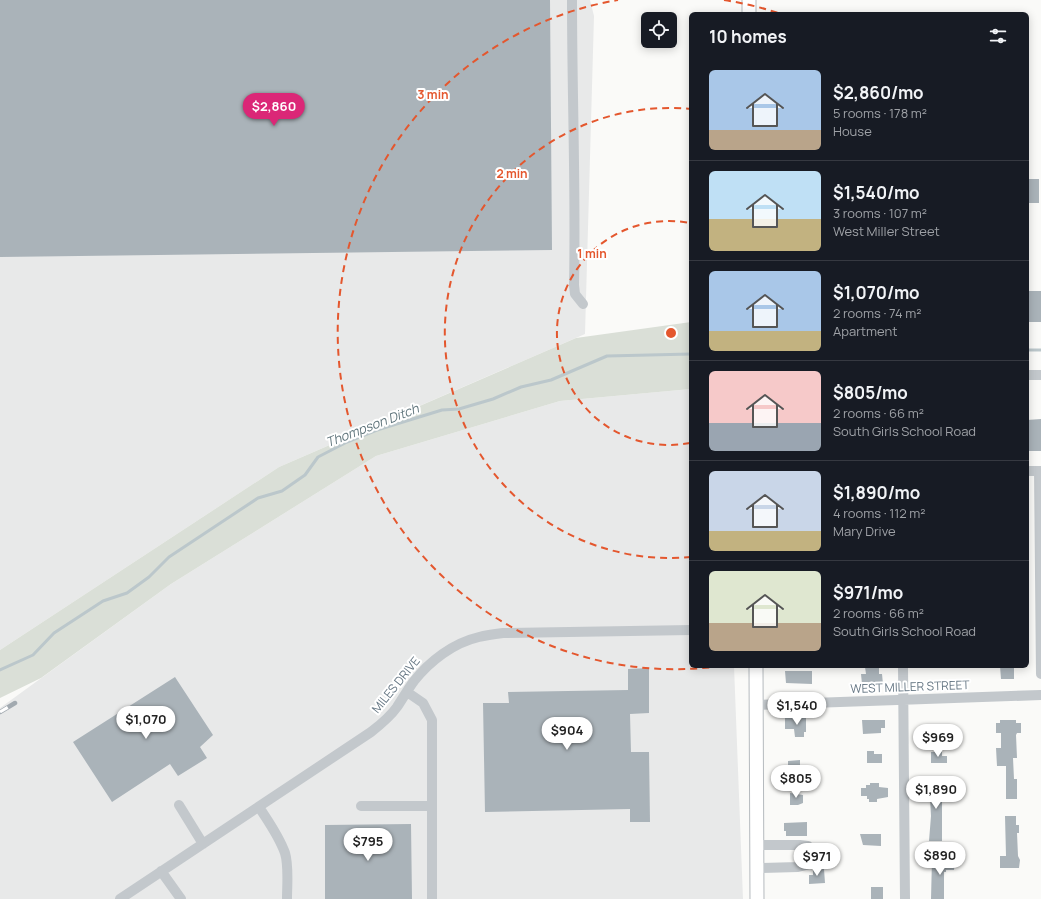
<!DOCTYPE html>
<meta charset="utf-8">
<style>
:root{--surface:#171b24;--page:#20242c;--text:#f1f3f6;--muted:#9ea1a6;--line:#363941;--accent:#db2777}
body{margin:0;font-family:Manrope,sans-serif;background:var(--page);color:var(--text);height:100vh;display:flex;flex-direction:column;font-size:15px;white-space:nowrap}
*{box-sizing:border-box;margin:0}
p{font-size:13px;color:var(--muted)}
.icon{flex:none;width:22px;height:22px;fill:none;stroke:currentColor;stroke-width:2;stroke-linecap:round;stroke-linejoin:round}
.map{position:relative;flex:1;overflow:hidden}
.sheet{position:absolute;left:689px;top:12px;width:340px;height:656px;display:flex;flex-direction:column;background:var(--surface);border-radius:6px;box-shadow:0 2px 10px #0003}
.sheet>*{flex:none}
.tools{position:absolute;left:641px;top:12px;display:grid;gap:8px}
.tools a{display:grid;place-items:center;width:36px;height:36px;border-radius:6px;background:var(--surface);box-shadow:0 2px 10px #0003;font-size:20px}
.price{position:absolute;translate:-50% -34px;padding:0 9px;border-radius:14px;background:#fff;color:#222;font-size:13px;line-height:26px;filter:drop-shadow(0 1px 2px #0008)}
.price::after{content:'';position:absolute;left:50%;top:24px;width:12px;height:9px;margin-left:-6px;background:inherit;clip-path:polygon(0 0,100% 0,50% 100%)}
.price.current{background:var(--accent);color:#fff}
ul{padding:0;list-style:none}
li{display:flex;align-items:center;gap:12px;height:100px;padding:0 20px}
li+li{border-top:1px solid var(--line)}
li span{display:grid;place-items:center;flex:none;width:112px;height:80px;border-radius:6px;color:#555}
li>.icon{margin-inline-start:auto}
span .icon{width:48px;height:48px;fill:#fffc;stroke-width:1}
li b{font-size:17px}
h2{display:flex;justify-content:space-between;align-items:center;height:48px;padding:0 20px;font-size:17px}
.map>svg:first-child{display:block}
.built{fill:#e8e9e9}
.green{fill:#dadfd7}
.lines{fill:none;stroke-linecap:round;stroke-linejoin:round}
.stream{stroke:#bbc7cb;stroke-width:3}
.building{fill:#aab3b9}
.major-casing{stroke:#b5babe;stroke-width:15}
.minor{stroke:#c3c8cc;stroke-width:10}
.major{stroke:#fff;stroke-width:13}
.rail-casing{stroke:#a2aab0;stroke-width:4.5}
.rail{stroke:#fff;stroke-width:3;stroke-dasharray:9;stroke-linecap:butt}
.ring{fill:none;stroke:#e4572e;stroke-width:2;stroke-dasharray:7 5}
.labels{text-anchor:middle;stroke-width:4;stroke-linejoin:round;paint-order:stroke}
.street-label{font-size:12px;fill:#657683;stroke:#fff}
.water-label{font-size:13px;font-style:italic;fill:#60757c;stroke:#fff}
.centre{fill:#e4572e;stroke:#fff;stroke-width:2}
.ring-label{font-size:12px;text-anchor:middle;font-weight:bold;fill:#e4572e;stroke:#fff;stroke-width:4;stroke-linejoin:round;paint-order:stroke}
</style>
<div class="map">
<svg width="1041" height="899" viewBox="0 0 1041 899">
<rect width="100%" height="100%" fill="#fafaf8"/>
<path class="built" d="M 0,0 L 590,0 L 594,16 L 585,334 L 279,467 L 0,650 Z
M 691,389 L 691,666 L 734,666 L 743,899 L 0,899 L 0,708 L 171,584 L 376,456 L 560,401 Z"/>
<path class="green" d="M 691,322 L 691,389 L 560,401 L 376,456 L 171,584 L 41,678 L 0,698 L 0,650 L 279,467 L 576,338 Z"/>
<g class="lines">
<path class="stream" d="M 1027,350 L 1041,350
M 0,670 L 33,655 L 54,633 L 103,601 L 127,593 L 149,577 L 169,557 L 258,498 L 282,491 L 305,475 L 318,457 L 347,442 L 377,430 L 442,410 L 459,409 L 493,399 L 521,387 L 551,380 L 607,356 L 691,354"/>
</g>
<path class="building" d="M 0,0 L 550,0 L 552,250 L 0,257 Z
M 1027,179 L 1039,179 L 1039,203 L 1027,203 Z
M 1027,291 L 1041,291 L 1041,322 L 1027,322 Z
M 1041,419 L 1041,451 L 1027,451 L 1027,420 Z
M 879,666 L 879,674 L 882,674 L 883,684 L 862,684 L 861,674 L 866,674 L 865,667 Z
M 1000,666 L 1014,666 L 1014,679 L 1001,679 Z
M 649,668 L 649,713 L 630,714 L 631,752 L 649,752 L 650,822 L 630,822 L 630,809 L 485,812 L 483,703 L 509,703 L 508,692 L 628,690 L 628,669 Z
M 785,671 L 812,671 L 812,684 L 786,683 Z
M 175,677 L 213,735 L 200,747 L 207,758 L 178,776 L 170,764 L 112,802 L 73,742 Z
M 785,718 L 806,718 L 806,732 L 804,732 L 804,737 L 795,737 L 794,729 L 785,729 Z
M 862,720 L 885,720 L 885,728 L 881,728 L 881,733 L 863,734 Z
M 1000,720 L 1016,720 L 1016,723 L 1021,723 L 1021,733 L 1017,733 L 1016,735 L 1017,758 L 1013,758 L 1014,779 L 1017,779 L 1017,799 L 1006,799 L 1006,766 L 997,766 L 996,748 L 1001,748 L 1001,733 L 996,733 L 996,723 L 1000,723 Z
M 867,751 L 874,751 L 874,754 L 882,754 L 882,763 L 867,763 Z
M 931,752 L 942,752 L 942,756 L 947,756 L 947,763 L 931,763 Z
M 800,760 L 800,766 L 802,766 L 802,774 L 799,774 L 799,775 L 785,775 L 785,765 L 788,765 L 788,761 Z
M 929,780 L 942,780 L 942,841 L 929,841 L 931,816 Z
M 870,783 L 879,783 L 879,787 L 888,788 L 888,797 L 877,799 L 877,802 L 869,802 L 869,799 L 867,799 L 867,796 L 861,796 L 861,788 L 866,788 L 866,785 L 870,785 Z
M 790,793 L 803,795 L 803,803 L 798,805 L 790,805 Z
M 1005,816 L 1016,816 L 1016,825 L 1019,825 L 1019,833 L 1017,833 L 1018,856 L 1020,860 L 1019,868 L 1000,868 L 1000,856 L 1006,856 Z
M 807,822 L 807,836 L 786,836 L 786,831 L 784,831 L 784,823 Z
M 411,824 L 412,899 L 325,899 L 325,825 Z
M 860,834 L 881,834 L 881,846 L 863,845 Z
M 932,859 L 955,859 L 954,870 L 946,870 L 946,872 L 944,872 L 944,899 L 931,899 Z
M 824,869 L 825,883 L 809,884 L 809,875 L 813,875 L 813,870 Z
M 871,887 L 883,887 L 883,899 L 871,899 Z"/>
<g class="lines">
<defs>
<path id="major" d="M 749,0 L 749,14
M 756,666 L 757,899"/>
</defs>
<use href="#major" class="major-casing"/>
<path class="minor" d="M 572,0 C 572,95 576,190 574,285 L 575,294 L 583,304
M 1027,375 L 1041,375
M 1027,471 L 1041,471
M 1039,471 L 1041,674
M 903,666 L 905,899
M 407,692 L 423,703 L 432,720 L 432,899
M 756,705 L 1041,695
M 179,805 L 203,844
M 361,806 L 432,806
M 259,807 C 268,821 279,836 285,853 C 289,866 287,885 287,899
M 757,845 L 800,845 L 808,846 L 812,854 L 811,861 L 806,865 L 798,867 L 757,868
M 161,871 L 181,899
M 120,899 L 371,732 C 380,725 390,717 397,707 C 403,698 408,689 414,681 C 430,661 453,643 479,637 C 487,635 495,634 503,633 L 691,630"/>
<use href="#major" class="major"/>
<defs>
<path id="rail" d="M 0,712 L 15,703"/>
</defs>
<use href="#rail" class="rail-casing"/>
<use href="#rail" class="rail"/>
</g>
<g class="ring">
<path d="M690 443A112 112 0 1 1 690 223"/>
<path d="M691 557A225 225 0 1 1 691 109"/>
<path d="M721 666A337 337 0 0 1 618 0M724 0A337 337 0 0 1 778 13"/>
</g>
<g class="labels">
<g class="street-label">
<text transform="translate(396 685) rotate(-51)" y="4">MILES DRIVE</text>
<text transform="translate(910 687) rotate(-2)" y="4">WEST MILLER STREET</text>
</g>
<g class="water-label">
<text transform="translate(372 425) rotate(-21)" y="5">Thompson Ditch</text>
</g>
</g>
<circle cx="671" cy="333" r="6" class="centre"/>
<g class="ring-label">
<text x="433" y="99">3 min</text>
<text x="512" y="178">2 min</text>
<text x="592" y="258">1 min</text>
</g>
</svg>
<div class="tools">
<a><svg class="icon" aria-label="locate" viewBox="0 0 24 24"><circle cx="12" cy="12" r="6"/><path d="M12 2v4M12 18v4M2 12h4M18 12h4"/></svg></a>
</div>
<b class="price current" style="left:274px;top:127px">$2,860</b>
<b class="price" style="left:797px;top:726px">$1,540</b>
<b class="price" style="left:146px;top:740px">$1,070</b>
<b class="price" style="left:567px;top:751px">$904</b>
<b class="price" style="left:938px;top:758px">$969</b>
<b class="price" style="left:796px;top:799px">$805</b>
<b class="price" style="left:936px;top:810px">$1,890</b>
<b class="price" style="left:368px;top:862px">$795</b>
<b class="price" style="left:940px;top:876px">$890</b>
<b class="price" style="left:817px;top:877px">$971</b>
<section class="sheet">
<h2>10 homes<svg class="icon" aria-label="filters" viewBox="0 0 24 24"><path d="M4 7h16M4 17h16"/><circle cx="9" cy="7" r="2"/><circle cx="15" cy="17" r="2"/></svg></h2>
<ul>
<li><span style="background:linear-gradient(#a9c7e8 75%,#b9a48a 0)"><svg class="icon" aria-label="home" viewBox="0 0 24 24"><path d="M3 11l9-7 9 7M6 9v11h12V9"/></svg></span><div><b>$2,860/mo</b><p>5 rooms · 178 m²</p><p>House</p></div></li>
<li><span style="background:linear-gradient(#bfe0f5 60%,#c2b280 0)"><svg class="icon" aria-label="home" viewBox="0 0 24 24"><path d="M3 11l9-7 9 7M6 9v11h12V9"/></svg></span><div><b>$1,540/mo</b><p>3 rooms · 107 m²</p><p>West Miller Street</p></div></li>
<li><span style="background:linear-gradient(#a9c7e8 75%,#c2b280 0)"><svg class="icon" aria-label="home" viewBox="0 0 24 24"><path d="M3 11l9-7 9 7M6 9v11h12V9"/></svg></span><div><b>$1,070/mo</b><p>2 rooms · 74 m²</p><p>Apartment</p></div></li>
<li><span style="background:linear-gradient(#f6c9c9 65%,#9aa5b1 0)"><svg class="icon" aria-label="home" viewBox="0 0 24 24"><path d="M3 11l9-7 9 7M6 9v11h12V9"/></svg></span><div><b>$805/mo</b><p>2 rooms · 66 m²</p><p>South Girls School Road</p></div></li>
<li><span style="background:linear-gradient(#c9d6e8 75%,#c2b280 0)"><svg class="icon" aria-label="home" viewBox="0 0 24 24"><path d="M3 11l9-7 9 7M6 9v11h12V9"/></svg></span><div><b>$1,890/mo</b><p>4 rooms · 112 m²</p><p>Mary Drive</p></div></li>
<li><span style="background:linear-gradient(#dfe7d0 65%,#b9a48a 0)"><svg class="icon" aria-label="home" viewBox="0 0 24 24"><path d="M3 11l9-7 9 7M6 9v11h12V9"/></svg></span><div><b>$971/mo</b><p>2 rooms · 66 m²</p><p>South Girls School Road</p></div></li>
</ul>
</section>
</div>
